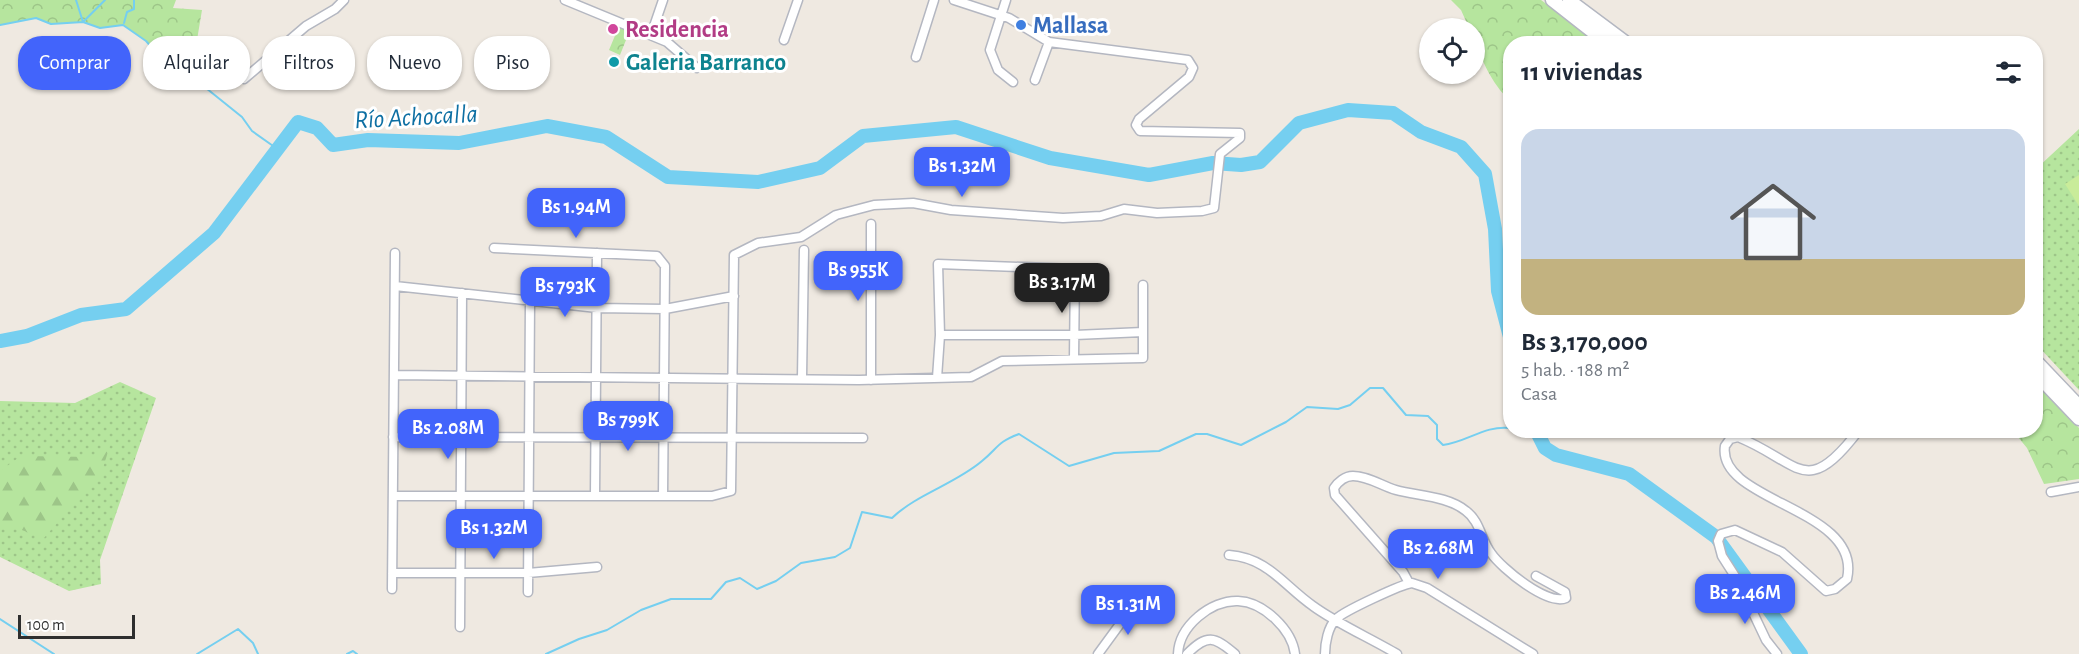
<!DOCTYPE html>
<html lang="es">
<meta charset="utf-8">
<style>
:root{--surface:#fff;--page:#f6f6f7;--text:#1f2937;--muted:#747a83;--line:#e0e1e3;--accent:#4264fb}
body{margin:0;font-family:"Alegreya Sans",sans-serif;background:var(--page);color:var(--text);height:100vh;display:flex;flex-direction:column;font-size:22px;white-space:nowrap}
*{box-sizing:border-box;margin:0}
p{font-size:20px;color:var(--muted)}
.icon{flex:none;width:33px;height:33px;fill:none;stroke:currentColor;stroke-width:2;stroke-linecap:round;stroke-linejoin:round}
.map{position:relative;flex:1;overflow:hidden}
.sheet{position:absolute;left:1503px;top:36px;width:540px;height:402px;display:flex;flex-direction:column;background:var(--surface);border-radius:24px;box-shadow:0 2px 4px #0004}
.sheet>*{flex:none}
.banner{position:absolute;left:18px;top:36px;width:570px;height:54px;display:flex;gap:12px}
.fabs{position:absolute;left:1419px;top:18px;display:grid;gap:12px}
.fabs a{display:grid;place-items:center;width:66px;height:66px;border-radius:50%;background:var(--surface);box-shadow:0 2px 4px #0004;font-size:30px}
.scale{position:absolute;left:18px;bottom:15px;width:117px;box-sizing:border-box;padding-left:6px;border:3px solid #2e2e2e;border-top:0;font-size:16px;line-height:21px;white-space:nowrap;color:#2e2e2e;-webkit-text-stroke:4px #fff;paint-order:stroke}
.price{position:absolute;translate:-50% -51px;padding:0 14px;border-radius:12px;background:var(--accent);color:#fff;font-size:20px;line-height:39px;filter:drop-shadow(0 2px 3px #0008)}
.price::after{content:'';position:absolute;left:50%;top:36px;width:18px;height:14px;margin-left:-9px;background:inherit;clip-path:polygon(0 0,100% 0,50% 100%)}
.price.active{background:#222;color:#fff}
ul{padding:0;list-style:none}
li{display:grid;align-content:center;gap:12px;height:318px;padding:0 18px}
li+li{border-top:2px solid var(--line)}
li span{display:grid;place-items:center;height:186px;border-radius:18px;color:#555}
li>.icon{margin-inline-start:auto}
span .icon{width:108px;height:108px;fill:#fffc;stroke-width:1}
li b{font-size:26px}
h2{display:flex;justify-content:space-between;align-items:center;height:72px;padding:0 18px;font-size:26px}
.chip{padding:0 21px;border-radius:24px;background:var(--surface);box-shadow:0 2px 4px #0004;font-size:21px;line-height:54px}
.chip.active{background:var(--accent);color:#fff}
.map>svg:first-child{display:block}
.grass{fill:url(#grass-dots)}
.forest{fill:url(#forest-firs)}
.park{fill:url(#park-crowns)}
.pitch{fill:#c9ec9a}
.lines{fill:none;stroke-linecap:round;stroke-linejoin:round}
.stream{stroke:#75cff0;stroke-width:2}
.river{stroke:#75cff0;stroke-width:14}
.street-casing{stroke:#b4b7c1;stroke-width:11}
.secondary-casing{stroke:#b4b7c1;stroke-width:15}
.street{stroke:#fff;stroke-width:8}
.secondary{stroke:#fff;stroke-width:12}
.shop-dot{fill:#3f7fe0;stroke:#fff;stroke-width:2}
.hotel-dot{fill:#d1479c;stroke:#fff;stroke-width:2}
.culture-dot{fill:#0f9aa8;stroke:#fff;stroke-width:2}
.labels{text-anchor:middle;stroke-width:6;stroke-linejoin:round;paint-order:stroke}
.shop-label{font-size:24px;font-weight:bold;fill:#366cbe;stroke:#fff;text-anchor:start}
.hotel-label{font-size:24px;font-weight:bold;fill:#b23c85;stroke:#fff;text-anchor:start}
.culture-label{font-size:24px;font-weight:bold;fill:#0d838f;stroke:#fff;text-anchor:start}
.water-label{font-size:26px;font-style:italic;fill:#0d6fa3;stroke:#fff}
</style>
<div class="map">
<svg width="2079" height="654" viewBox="0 0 2079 654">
<defs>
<pattern id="grass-dots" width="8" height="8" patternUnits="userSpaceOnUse" patternTransform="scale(1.5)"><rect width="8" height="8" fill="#b6e59e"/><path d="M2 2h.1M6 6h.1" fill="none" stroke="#9dc588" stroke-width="1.8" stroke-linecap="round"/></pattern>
<pattern id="forest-firs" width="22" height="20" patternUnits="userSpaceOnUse" patternTransform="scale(1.5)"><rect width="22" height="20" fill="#b6e59e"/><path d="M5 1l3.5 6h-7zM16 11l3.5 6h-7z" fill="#9dc588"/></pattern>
<pattern id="park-crowns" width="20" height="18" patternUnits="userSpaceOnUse" patternTransform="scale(1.5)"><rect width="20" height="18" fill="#b6e59e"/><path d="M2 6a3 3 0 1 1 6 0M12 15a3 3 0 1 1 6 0" fill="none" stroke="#9dc588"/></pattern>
</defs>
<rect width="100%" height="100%" fill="#efe9e1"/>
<path class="grass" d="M 2079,129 L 2079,390 L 2036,344 L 2036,169 Z
M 120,382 L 156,398 L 100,560 L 101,584 L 69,591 L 0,557 L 0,401 L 75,403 Z"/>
<path class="forest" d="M 111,442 L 102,471 L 44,538 L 19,529 L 0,528 L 0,471 L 21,456 L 93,457 Z"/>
<path class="park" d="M 0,0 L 176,0 L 173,8 L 202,10 L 191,76 L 176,75 L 146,41 L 123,25 L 100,28 L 83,22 L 51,24 L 36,18 L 0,25 Z
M 1451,0 L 1541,0 L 1600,43 L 1510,44 L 1510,100 C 1493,87 1475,50 1474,28 L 1469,28 L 1461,10 Z
M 619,26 L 630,30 L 620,55 L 609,50 Z
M 2036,382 L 2079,428 L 2079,479 L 2044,484 L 2027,448 L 2013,431 L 2036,430 Z"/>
<path class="pitch" d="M 2079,175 L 2079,206 L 2065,184 Z"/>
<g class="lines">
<path class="stream" d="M 76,0 L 83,22
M 83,22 L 105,0
M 124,23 L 127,12 L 134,9 L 134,0
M 0,25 L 36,18 L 51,24 L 83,22 L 100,28 L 123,25 L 146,41 L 176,75 L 191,76 L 242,117 L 252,131 L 276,148
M 1526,430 L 1536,434
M 0,619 L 54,654
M 197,654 L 238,629 L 253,643 L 258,654
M 347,654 L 353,651 L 357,654
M 546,654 L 579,639 L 607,630 L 641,610 L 671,599 L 711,599 L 726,582 L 740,578 L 757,589 L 776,581 L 801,563 L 835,557 L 850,548 L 862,512 L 892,518 C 917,494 955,484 982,461 C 998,448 997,442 1019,434 L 1069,466 L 1114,453 L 1159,451 L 1196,434 L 1207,434 L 1241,445 L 1286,422 L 1307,407 L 1338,409 L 1350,405 L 1370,388 L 1383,388 L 1406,415 L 1428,416 L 1437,425 L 1437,439 L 1443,445 C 1467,442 1485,425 1510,428"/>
<path class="river" d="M 0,341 L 27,336 L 81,315 L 126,309 L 214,233 L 298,122 L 317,128 L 333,145 L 368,140 L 459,143 L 547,126 L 606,137 L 668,177 L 758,182 L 820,168 L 863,136 L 956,127 L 1050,158 L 1149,175 L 1213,163 L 1241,165 L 1260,162 L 1299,123 L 1348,110 L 1393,113 L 1421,132 L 1461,147 L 1485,174 L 1495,229 L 1498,291 L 1510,337
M 1536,430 L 1545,448 L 1556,455 L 1629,474 L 1716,537 L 1801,654"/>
<defs>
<path id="street" d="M 565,0 L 667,42 L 697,68
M 1006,0 L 990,50 L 998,70 L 1013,82
M 651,35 L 663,0
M 784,40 L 798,0
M 916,57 L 934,0
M 244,79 L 306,26 L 335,9 L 344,0
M 1035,80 L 1049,42
M 494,248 L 657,256 L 665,266 L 663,496
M 395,286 L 597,308 L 665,309 L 734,296
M 940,335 L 1075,335 L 1143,332
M 394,375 L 859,380 L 971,377 L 1002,361 L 1143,358 L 1143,285
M 802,378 L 804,250
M 937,378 L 940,335 L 938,264 L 1075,269 L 1074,359
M 871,380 L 871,224
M 393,437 L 863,438
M 2051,492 L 2079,487
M 393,496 L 712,496 L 731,491 L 734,255 L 758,243 L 801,237 L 836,215 L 874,205 L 913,203 L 951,210 L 1063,218 L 1101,216 L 1124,209 L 1157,213 L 1202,211 L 1214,208 L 1220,154 L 1240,138 L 1240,133 L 1140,131 L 1136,125 L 1139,119 L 1189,77 L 1193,68 L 1188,60 L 1049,42 L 1009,18 L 954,0
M 595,496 L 597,253
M 1229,555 C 1268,558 1283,585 1313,606 C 1336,623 1372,639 1397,654
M 392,573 L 528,573 L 597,567
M 1409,583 L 1403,572 L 1335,495 L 1334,488 C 1338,482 1345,476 1353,476 C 1368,476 1382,486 1396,490 C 1418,496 1448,496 1466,511 C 1480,521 1481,540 1491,553 C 1502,569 1548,606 1566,598 L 1565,592 L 1536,576
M 392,589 L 395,253
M 528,592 L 530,301
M 460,627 L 462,293
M 1098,654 L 1136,602
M 1178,654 C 1179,626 1211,600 1238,601 C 1264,602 1292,630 1295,654
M 1187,654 C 1207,634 1214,636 1235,654
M 1325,654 C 1325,643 1328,627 1336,619 C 1344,611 1402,584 1412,583 L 1427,588 L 1533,654
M 1777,654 L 1766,640 L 1738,581 L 1722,556 L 1718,541 L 1721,534 L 1735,530 L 1782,552 L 1826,591 L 1835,589 L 1847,579 C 1863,508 1716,502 1725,446 L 1730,439 L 1738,437 C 1800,462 1805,501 1859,430"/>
<path id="secondary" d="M 1552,0 L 1608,44
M 1569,0 L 1628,44
M 2036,361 L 2079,406
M 2036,374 L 2079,419"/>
</defs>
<use href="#street" class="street-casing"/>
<use href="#secondary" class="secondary-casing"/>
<use href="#street" class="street"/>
<use href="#secondary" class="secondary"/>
</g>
<circle class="shop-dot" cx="1021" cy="25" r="6"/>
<circle class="hotel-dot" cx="613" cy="29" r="6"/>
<circle class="culture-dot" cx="614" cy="62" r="6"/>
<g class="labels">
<g class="shop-label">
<text x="1033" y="33">Mallasa</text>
</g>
<g class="hotel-label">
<text x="625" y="37">Residencia</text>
</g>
<g class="culture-label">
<text x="626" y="70">Galeria Barranco</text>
</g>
<g class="water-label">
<text transform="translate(416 116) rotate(-3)" y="9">Río Achocalla</text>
</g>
</g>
</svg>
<div class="fabs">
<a><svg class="icon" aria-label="locate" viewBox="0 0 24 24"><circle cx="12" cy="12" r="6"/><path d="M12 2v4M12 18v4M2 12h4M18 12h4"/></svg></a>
</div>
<div class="scale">100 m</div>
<b class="price" style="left:962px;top:198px">Bs 1.32M</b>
<b class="price" style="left:576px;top:239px">Bs 1.94M</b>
<b class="price" style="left:858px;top:302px">Bs 955K</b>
<b class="price active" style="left:1062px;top:314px">Bs 3.17M</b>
<b class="price" style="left:565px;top:318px">Bs 793K</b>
<b class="price" style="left:628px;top:452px">Bs 799K</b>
<b class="price" style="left:448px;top:460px">Bs 2.08M</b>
<b class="price" style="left:494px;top:560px">Bs 1.32M</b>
<b class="price" style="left:1438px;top:580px">Bs 2.68M</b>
<b class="price" style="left:1745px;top:625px">Bs 2.46M</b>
<b class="price" style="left:1128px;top:636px">Bs 1.31M</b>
<div class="banner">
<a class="chip active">Comprar</a>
<a class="chip">Alquilar</a>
<a class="chip">Filtros</a>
<a class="chip">Nuevo</a>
<a class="chip">Piso</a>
</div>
<section class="sheet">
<h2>11 viviendas<svg class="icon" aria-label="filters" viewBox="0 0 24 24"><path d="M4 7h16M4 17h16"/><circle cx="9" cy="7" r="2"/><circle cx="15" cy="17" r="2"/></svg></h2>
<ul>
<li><span style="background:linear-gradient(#c9d6e8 70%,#c2b280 0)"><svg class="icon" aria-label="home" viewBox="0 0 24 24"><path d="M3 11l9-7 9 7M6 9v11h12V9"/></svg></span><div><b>Bs 3,170,000</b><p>5 hab. · 188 m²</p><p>Casa</p></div></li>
</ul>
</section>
</div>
